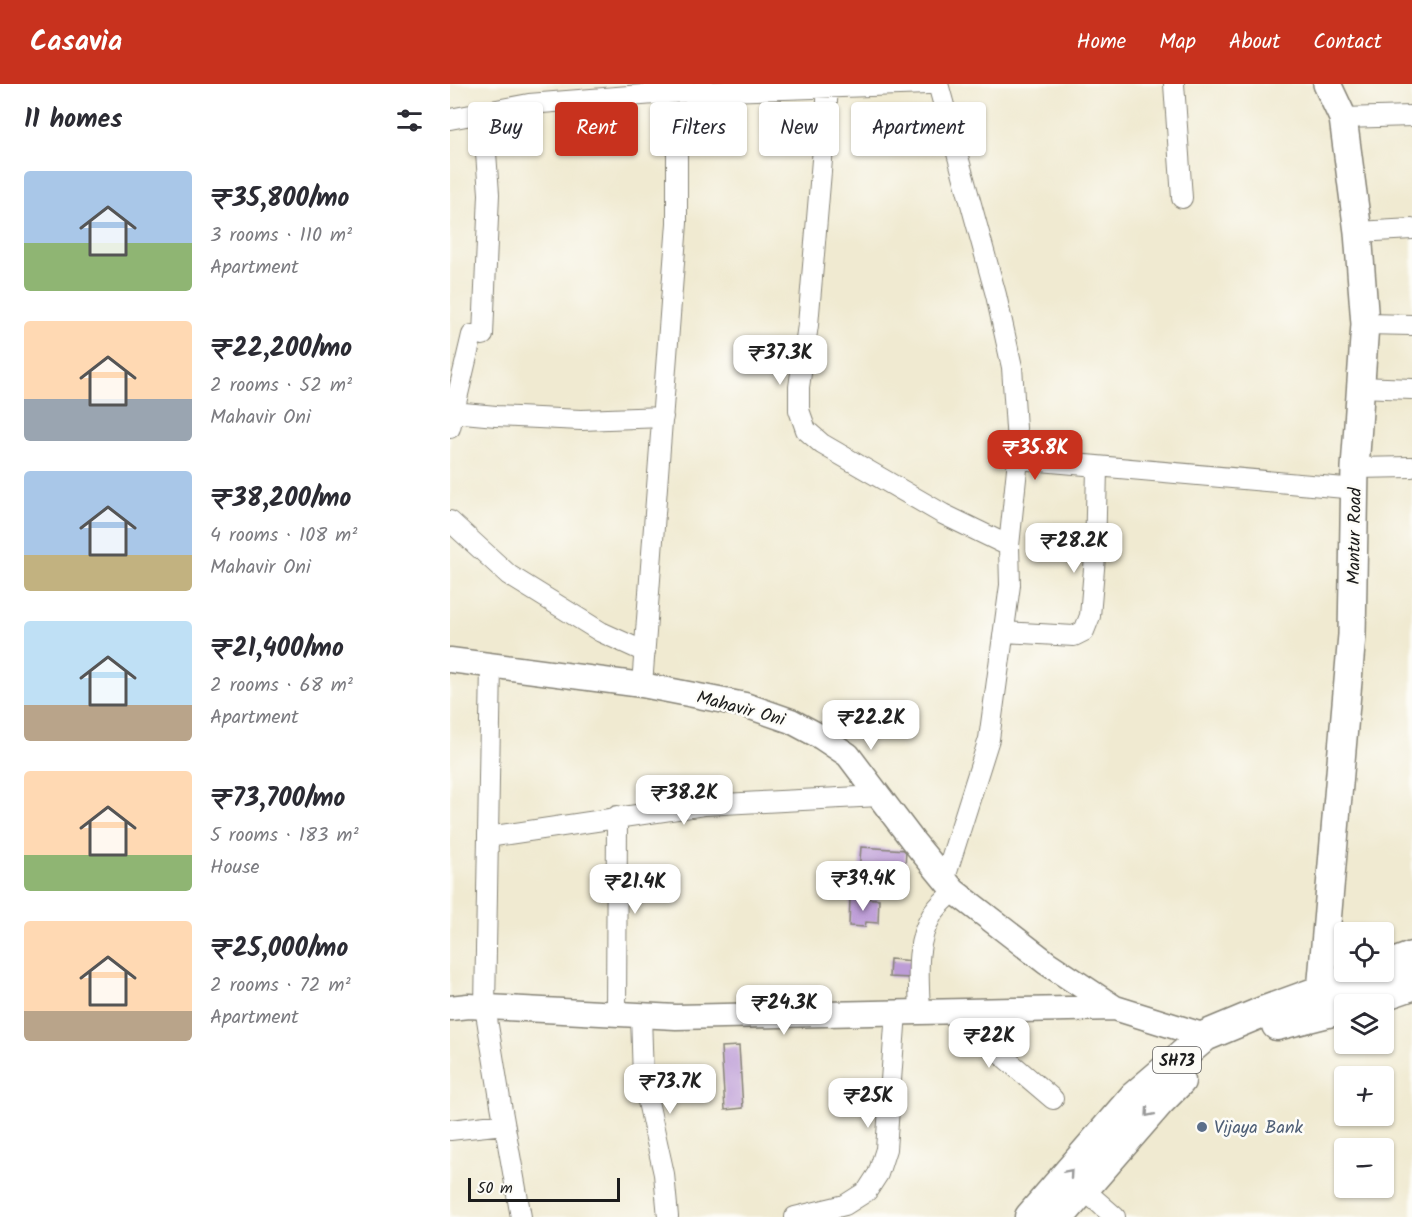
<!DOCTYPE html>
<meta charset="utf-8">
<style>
:root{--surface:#fff;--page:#f7f7f7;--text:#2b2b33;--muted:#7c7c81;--accent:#c8321e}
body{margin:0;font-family:Kalam,sans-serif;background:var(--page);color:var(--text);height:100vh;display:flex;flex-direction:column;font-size:22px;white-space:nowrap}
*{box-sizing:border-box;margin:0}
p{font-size:20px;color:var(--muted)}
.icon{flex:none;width:33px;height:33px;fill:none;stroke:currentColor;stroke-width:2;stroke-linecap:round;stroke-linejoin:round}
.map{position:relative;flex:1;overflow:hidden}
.drawer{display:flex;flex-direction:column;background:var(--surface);width:450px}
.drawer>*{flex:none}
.banner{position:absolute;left:18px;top:18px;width:570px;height:54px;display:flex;gap:12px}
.tools{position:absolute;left:884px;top:838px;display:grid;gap:12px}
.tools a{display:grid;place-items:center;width:60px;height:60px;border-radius:6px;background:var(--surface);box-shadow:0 2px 4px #0004;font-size:30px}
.scale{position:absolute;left:18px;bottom:15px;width:152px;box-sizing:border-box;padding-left:6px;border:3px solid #1c1c1c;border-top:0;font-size:16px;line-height:21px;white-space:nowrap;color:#1c1c1c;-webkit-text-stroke:4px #fdfcf7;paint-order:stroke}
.price{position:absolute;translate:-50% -51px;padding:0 14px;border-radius:12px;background:#fff;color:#222;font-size:20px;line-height:39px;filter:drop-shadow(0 2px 3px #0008)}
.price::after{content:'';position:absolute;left:50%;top:36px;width:18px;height:14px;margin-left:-9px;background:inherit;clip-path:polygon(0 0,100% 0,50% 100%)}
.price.active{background:var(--accent);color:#fff}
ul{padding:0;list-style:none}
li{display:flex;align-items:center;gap:18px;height:150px;padding:0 24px}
li span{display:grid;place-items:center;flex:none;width:168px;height:120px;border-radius:6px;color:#555}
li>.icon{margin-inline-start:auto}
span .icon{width:72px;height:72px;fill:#fffc;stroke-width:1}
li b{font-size:26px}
h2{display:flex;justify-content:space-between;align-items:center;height:72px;padding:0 24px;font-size:26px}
.tag{padding:0 21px;border-radius:6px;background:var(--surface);box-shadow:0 2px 4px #0004;font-size:21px;line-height:54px}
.tag.active{background:var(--accent);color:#fff}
header{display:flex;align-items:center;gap:36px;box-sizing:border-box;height:84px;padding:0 30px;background:var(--accent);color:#fff}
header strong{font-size:28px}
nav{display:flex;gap:33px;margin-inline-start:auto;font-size:21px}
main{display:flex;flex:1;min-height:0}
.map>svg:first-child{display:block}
.building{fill:#bd9dd7}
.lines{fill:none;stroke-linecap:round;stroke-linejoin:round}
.minor-casing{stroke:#868376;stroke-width:22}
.tertiary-casing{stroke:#868376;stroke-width:27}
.secondary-casing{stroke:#868376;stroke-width:30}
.primary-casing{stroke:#868376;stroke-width:33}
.minor{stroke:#fff;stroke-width:20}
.tertiary{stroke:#fff;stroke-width:24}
.secondary{stroke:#fff;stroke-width:27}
.primary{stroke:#fff;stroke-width:30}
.oneway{stroke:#999}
.service-dot{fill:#5c6f8a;stroke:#fdfcf7;stroke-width:2}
.labels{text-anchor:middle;stroke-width:5;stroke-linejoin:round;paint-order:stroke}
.shield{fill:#fdfcf7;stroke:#605f5e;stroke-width:1.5}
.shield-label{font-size:16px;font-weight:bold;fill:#1c1c1c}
.street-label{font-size:18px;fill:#1c1c1c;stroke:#fdfcf7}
.service-label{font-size:18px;fill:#4e5e75;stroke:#fdfcf7;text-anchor:start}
</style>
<header>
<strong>Casavia</strong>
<nav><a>Home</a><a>Map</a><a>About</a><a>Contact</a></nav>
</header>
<main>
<section class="drawer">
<h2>11 homes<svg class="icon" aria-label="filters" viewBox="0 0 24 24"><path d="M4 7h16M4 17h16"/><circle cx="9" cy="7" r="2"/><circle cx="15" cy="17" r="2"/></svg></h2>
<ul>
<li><span style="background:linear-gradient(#a9c7e8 60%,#8fb573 0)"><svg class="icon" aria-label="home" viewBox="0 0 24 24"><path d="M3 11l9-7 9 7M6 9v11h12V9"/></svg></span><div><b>₹35,800/mo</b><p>3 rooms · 110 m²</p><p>Apartment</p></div></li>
<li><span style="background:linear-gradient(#ffd9b3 65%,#9aa5b1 0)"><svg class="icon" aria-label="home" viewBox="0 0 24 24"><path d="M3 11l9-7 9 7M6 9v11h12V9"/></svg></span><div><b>₹22,200/mo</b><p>2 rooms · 52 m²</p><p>Mahavir Oni</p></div></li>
<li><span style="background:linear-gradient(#a9c7e8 70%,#c2b280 0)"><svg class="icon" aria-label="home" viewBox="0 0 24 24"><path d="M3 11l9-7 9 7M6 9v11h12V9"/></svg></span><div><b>₹38,200/mo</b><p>4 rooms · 108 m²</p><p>Mahavir Oni</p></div></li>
<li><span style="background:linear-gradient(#bfe0f5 70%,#b9a48a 0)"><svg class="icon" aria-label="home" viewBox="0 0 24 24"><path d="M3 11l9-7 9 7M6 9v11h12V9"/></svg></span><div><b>₹21,400/mo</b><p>2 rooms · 68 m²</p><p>Apartment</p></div></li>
<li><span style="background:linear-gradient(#ffd9b3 70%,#8fb573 0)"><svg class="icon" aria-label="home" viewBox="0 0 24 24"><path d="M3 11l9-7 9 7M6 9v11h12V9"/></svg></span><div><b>₹73,700/mo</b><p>5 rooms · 183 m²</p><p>House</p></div></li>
<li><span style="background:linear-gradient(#ffd9b3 75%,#b9a48a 0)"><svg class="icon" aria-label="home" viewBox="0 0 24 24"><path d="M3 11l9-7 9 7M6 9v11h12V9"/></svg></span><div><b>₹25,000/mo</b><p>2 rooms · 72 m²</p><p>Apartment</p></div></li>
</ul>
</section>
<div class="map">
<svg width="962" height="1133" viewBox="0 0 962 1133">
<rect width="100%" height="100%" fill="#fdfcf7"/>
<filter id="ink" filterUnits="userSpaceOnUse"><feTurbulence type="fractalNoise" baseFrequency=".0167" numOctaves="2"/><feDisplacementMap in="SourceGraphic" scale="12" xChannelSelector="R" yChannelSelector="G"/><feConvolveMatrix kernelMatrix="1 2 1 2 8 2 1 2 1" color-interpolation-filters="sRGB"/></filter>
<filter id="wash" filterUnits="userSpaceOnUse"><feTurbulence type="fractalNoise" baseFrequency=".008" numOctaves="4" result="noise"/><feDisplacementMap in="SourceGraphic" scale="24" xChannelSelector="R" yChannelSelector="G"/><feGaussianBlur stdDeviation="1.35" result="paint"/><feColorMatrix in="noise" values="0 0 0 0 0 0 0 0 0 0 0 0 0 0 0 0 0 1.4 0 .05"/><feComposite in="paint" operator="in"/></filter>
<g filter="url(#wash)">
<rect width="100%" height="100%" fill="#f0ead1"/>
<g id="blocks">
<path class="building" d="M 411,763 L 456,766 L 454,803 L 408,800 Z
M 400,814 L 429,815 L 428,839 L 416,838 L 415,843 L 399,842 Z
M 440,875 L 463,877 L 462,894 L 439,893 Z
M 289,962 L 293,1024 L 275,1026 L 271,963 Z"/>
</g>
</g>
<g filter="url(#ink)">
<use href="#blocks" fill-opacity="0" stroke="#868376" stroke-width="1.5"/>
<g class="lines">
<defs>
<path id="minor" d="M 488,0 L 546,211 L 562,283 L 568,375 L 559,462 L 560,501 L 539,655 L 495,794
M 724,0 L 732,114
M 378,5 L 358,241 L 349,303 L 349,326 L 356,346 L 372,360 L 493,430 L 559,462
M 893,34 L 962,32
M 0,35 L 79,20 L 217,9 L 478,0
M 908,148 L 962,145
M 915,240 L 962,241
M 33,251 L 39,110 L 33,28
M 910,303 L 962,305
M 3,328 L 46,332 L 131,336 L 213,333
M 0,344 L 22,251
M 568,375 L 906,405
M 905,384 L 962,383
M 0,437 L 59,491 L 151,548 L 195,568
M 555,548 L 624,552 L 634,547 L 640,532 L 645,473 L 647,384
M 41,581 L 35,923 L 51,1021 L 71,1133
M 192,601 L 227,139 L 227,35 L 217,9
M 38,753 L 254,721 L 429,712
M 500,927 L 603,1015
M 470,928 C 469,895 464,860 482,831 C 487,822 497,814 504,807
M 166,930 L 167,732
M 191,931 L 193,995 L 214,1090 L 218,1133
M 0,1046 L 54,1040
M 633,1105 L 665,1133
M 345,1133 L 395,1121 L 417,1107 L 428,1090 L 436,1065 L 446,928"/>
<path id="tertiary" d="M 0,576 L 192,601 L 295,621 L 341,637 L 371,653 L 398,671 L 463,757 L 504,807 L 597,879 L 665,924 L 755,952
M 0,924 L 18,922 L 226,933 L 665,924"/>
<path id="secondary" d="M 871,907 L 902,551 L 905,384 L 915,240 L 908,148 L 893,34 L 877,0"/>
<path id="primary" d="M 933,884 L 962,873
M 904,921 L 962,901
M 827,941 L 894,924
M 580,1133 L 684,1013 L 755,952 L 815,927 L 922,888
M 609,1133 L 710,1017 L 730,997"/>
</defs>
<use href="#minor" class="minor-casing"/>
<use href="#tertiary" class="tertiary-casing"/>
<use href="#secondary" class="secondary-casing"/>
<use href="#primary" class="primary-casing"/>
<use href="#minor" class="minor"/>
<use href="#tertiary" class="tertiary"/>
<use href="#secondary" class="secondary"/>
<use href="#primary" class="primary"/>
</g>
<defs><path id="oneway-chevron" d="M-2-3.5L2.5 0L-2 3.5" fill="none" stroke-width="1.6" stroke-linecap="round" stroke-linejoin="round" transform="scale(1.5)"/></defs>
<g class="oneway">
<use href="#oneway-chevron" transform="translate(699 1029) rotate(131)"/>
<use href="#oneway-chevron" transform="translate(619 1089) rotate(-49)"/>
</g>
</g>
<circle class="service-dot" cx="752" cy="1043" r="6"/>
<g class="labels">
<rect class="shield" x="703" y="963" width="48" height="26" rx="4.5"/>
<g class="shield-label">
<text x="727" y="982">SH73</text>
</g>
<g class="street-label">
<text transform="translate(904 452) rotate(-89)" y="6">Mantur Road</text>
<text transform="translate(291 624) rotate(15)" y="6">Mahavir Oni</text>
</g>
<g class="service-label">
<text x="764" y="1049">Vijaya Bank</text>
</g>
</g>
</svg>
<div class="tools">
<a><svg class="icon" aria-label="locate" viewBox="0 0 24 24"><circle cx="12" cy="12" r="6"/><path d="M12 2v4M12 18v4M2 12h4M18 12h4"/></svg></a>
<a><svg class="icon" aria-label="layers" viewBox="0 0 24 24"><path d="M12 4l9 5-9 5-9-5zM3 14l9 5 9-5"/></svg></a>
<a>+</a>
<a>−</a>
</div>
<div class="scale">50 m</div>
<b class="price" style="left:330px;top:302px">₹37.3K</b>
<b class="price active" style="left:585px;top:397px">₹35.8K</b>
<b class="price" style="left:624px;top:490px">₹28.2K</b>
<b class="price" style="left:421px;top:667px">₹22.2K</b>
<b class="price" style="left:234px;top:742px">₹38.2K</b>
<b class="price" style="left:413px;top:828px">₹39.4K</b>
<b class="price" style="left:185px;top:831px">₹21.4K</b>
<b class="price" style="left:334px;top:952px">₹24.3K</b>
<b class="price" style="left:539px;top:985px">₹22K</b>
<b class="price" style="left:220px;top:1031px">₹73.7K</b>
<b class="price" style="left:418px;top:1045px">₹25K</b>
<div class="banner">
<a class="tag">Buy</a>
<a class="tag active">Rent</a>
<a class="tag">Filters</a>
<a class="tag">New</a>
<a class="tag">Apartment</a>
</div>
</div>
</main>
